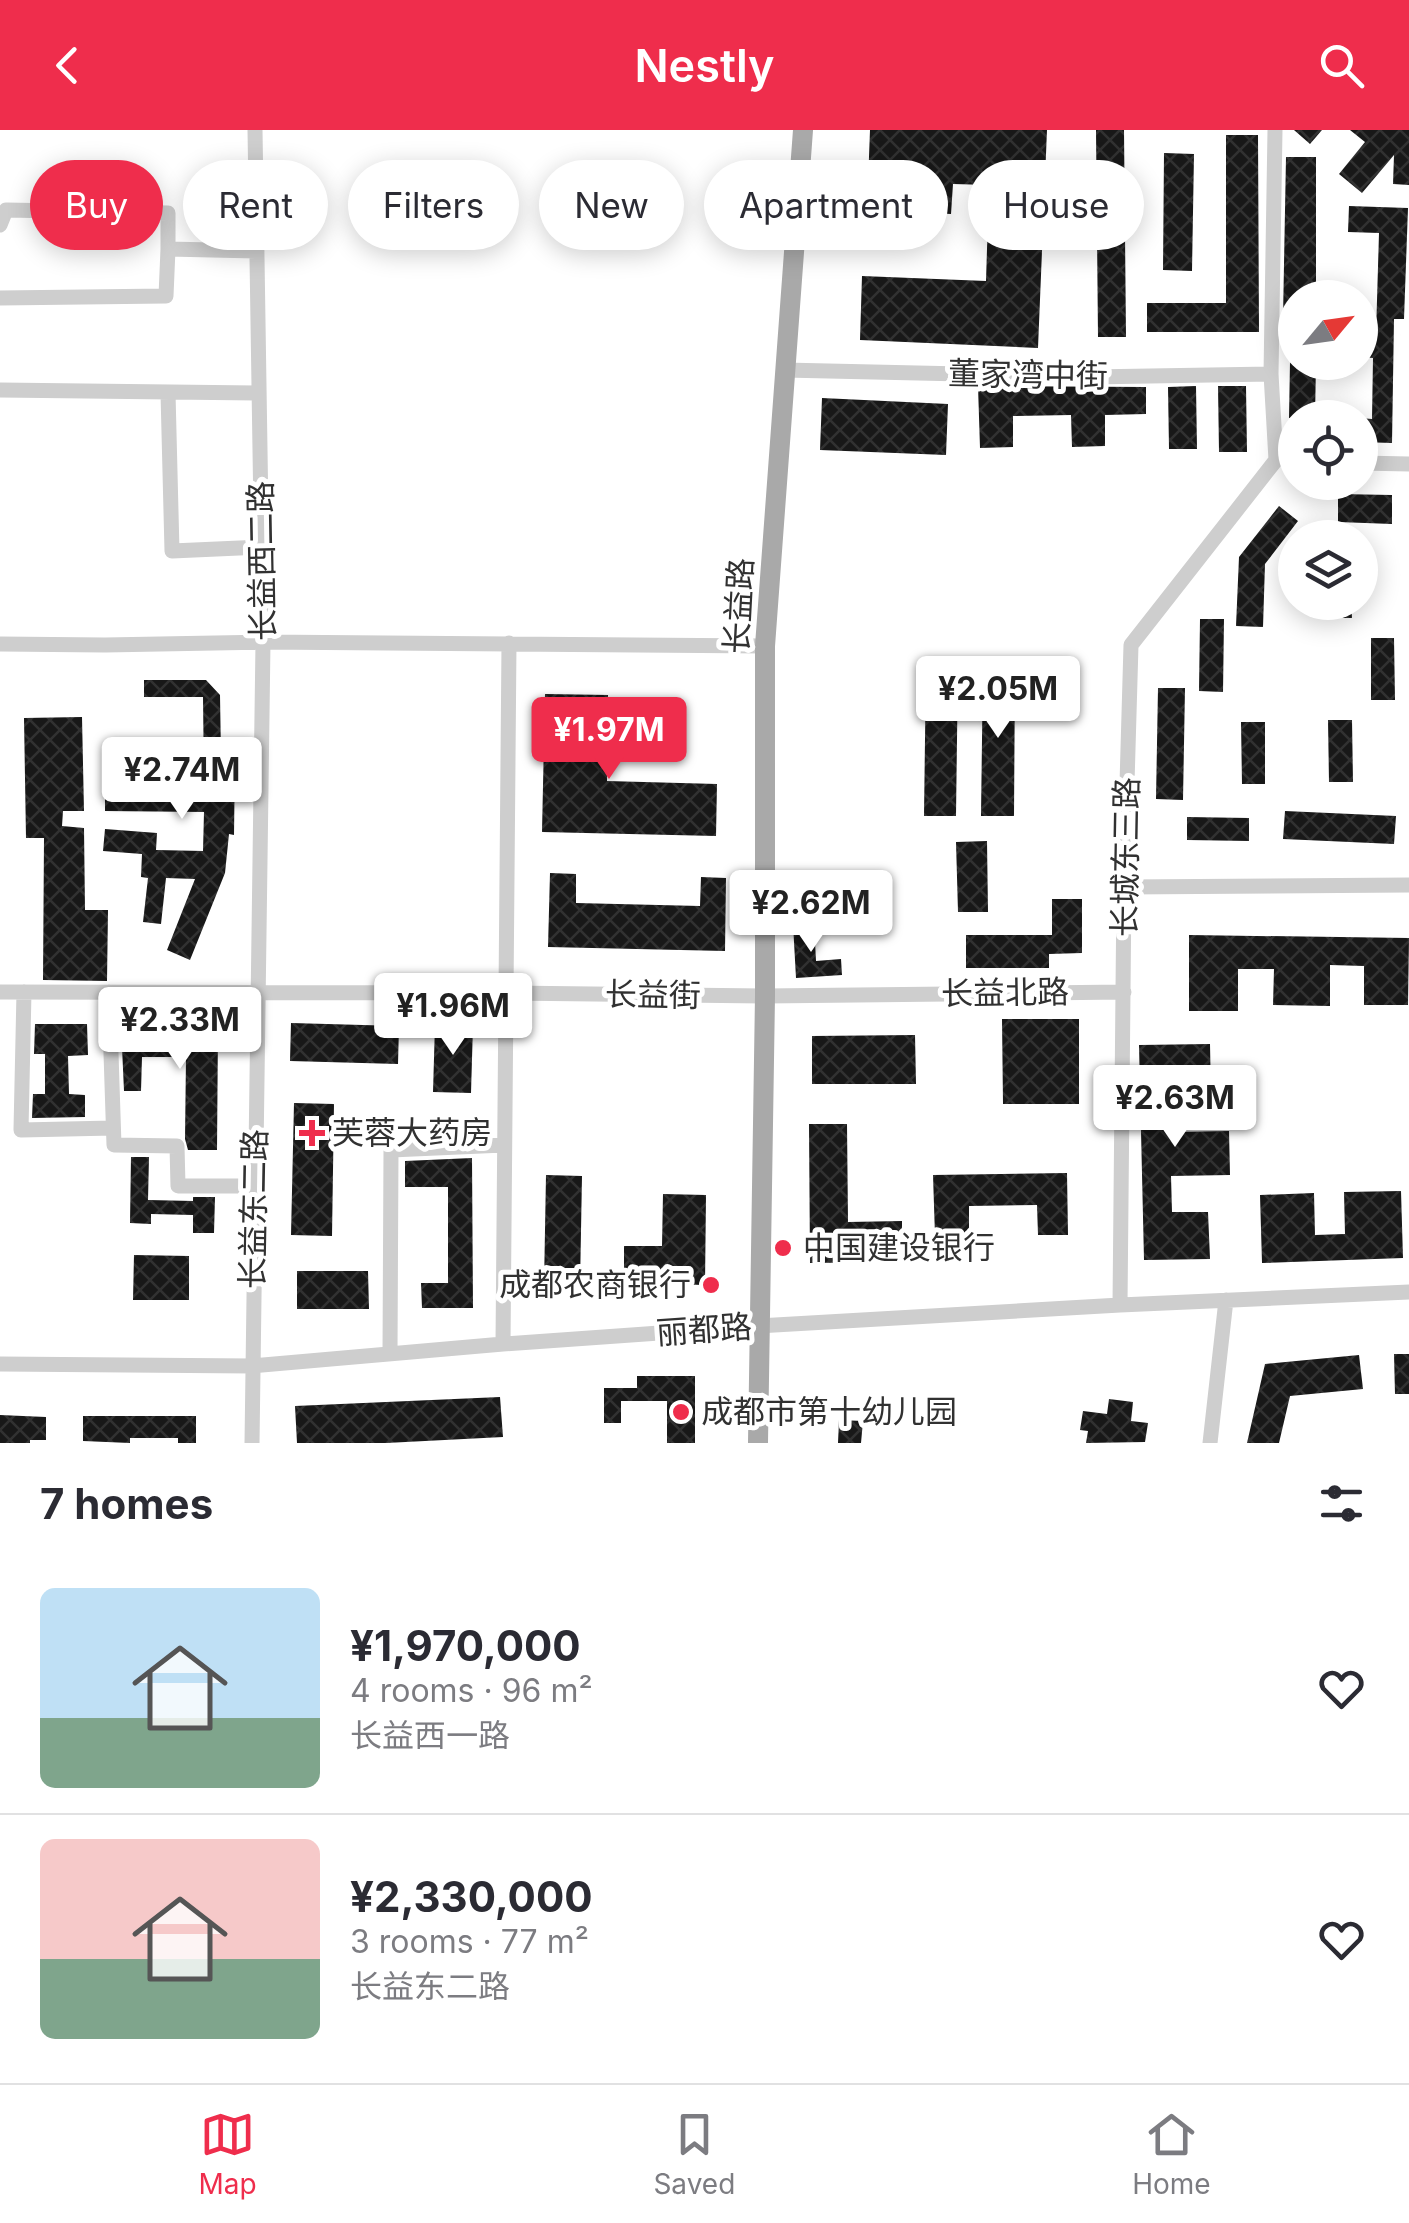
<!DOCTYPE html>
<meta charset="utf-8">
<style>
:root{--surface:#fff;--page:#f2f2f3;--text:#2b2b33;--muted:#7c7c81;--line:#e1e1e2;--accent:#ef2d4c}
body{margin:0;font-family:Inter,"Noto Sans SC",sans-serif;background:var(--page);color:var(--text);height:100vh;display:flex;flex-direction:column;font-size:38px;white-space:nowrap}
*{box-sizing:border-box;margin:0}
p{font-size:32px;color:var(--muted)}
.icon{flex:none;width:55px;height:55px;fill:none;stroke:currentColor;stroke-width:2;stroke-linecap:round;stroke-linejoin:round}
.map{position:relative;height:1313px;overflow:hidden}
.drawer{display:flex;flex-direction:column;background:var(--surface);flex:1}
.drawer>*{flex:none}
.top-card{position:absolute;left:30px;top:30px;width:1350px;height:90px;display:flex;gap:20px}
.needle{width:65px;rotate:61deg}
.buttons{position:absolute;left:1278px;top:150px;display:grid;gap:20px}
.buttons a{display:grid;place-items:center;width:100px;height:100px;border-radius:50%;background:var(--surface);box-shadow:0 5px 25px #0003;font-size:50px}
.price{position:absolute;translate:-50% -85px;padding:0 22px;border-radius:10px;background:#fff;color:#222;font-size:32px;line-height:65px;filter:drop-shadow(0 2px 5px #0008)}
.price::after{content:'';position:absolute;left:50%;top:60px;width:30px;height:22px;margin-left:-15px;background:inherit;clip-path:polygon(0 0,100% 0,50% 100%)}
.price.selected{background:var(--accent);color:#fff}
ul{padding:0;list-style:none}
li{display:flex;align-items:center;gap:30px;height:250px;padding:0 40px}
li+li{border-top:2px solid var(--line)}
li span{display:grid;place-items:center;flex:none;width:280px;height:200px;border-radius:15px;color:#555}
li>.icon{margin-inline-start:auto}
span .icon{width:120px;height:120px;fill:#fffc;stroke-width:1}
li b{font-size:42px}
h2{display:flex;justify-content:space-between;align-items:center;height:120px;padding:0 40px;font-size:42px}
.chip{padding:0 35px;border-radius:45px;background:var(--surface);box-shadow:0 5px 25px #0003;font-size:35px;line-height:90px}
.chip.selected{background:var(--accent);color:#fff}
header{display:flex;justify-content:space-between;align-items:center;height:130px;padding:0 40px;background:var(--accent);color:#fff;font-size:45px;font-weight:600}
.dock{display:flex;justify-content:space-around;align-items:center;height:140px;border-top:2px solid var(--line);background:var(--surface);font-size:28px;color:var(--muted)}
.dock a{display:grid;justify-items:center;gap:5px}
.dock .selected{color:var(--accent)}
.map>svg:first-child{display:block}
.building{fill:url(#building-cross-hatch)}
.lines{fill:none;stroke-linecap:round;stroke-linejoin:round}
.minor{stroke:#cecece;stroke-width:15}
.major{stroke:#a9a9a9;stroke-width:20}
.poi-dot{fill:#ef2d4c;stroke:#fff;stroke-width:4}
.labels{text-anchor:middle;stroke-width:10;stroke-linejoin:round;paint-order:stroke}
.street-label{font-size:32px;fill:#313131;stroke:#fff}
.poi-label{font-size:32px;fill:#313131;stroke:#fff;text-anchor:start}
</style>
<header><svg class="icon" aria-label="back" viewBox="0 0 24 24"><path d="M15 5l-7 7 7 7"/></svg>Nestly<svg class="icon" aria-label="search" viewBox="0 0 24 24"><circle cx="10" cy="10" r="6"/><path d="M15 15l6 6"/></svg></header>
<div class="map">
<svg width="1409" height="1313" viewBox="0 0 1409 1313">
<defs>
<pattern id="building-cross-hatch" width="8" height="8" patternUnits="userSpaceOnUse" patternTransform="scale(2.5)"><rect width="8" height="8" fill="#181818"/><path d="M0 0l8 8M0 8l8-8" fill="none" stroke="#313131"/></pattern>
</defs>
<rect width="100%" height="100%" fill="#fff"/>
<path class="building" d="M 870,0 L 1047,0 L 1038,218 L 860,210 L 862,146 L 986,151 L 989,55 L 953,54 L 951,84 L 867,80 Z
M 1096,0 L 1124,0 L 1126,207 L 1098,207 Z
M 1294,0 L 1322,0 L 1310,14 Z
M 1350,0 L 1409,0 L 1409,55 L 1393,54 L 1394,25 L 1362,63 L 1339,44 L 1365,12 Z
M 1226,5 L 1258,5 L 1259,202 L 1147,202 L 1147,173 L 1226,173 Z
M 1164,23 L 1194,24 L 1192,141 L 1163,140 Z
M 1286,27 L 1316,27 L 1316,168 L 1295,168 L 1295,188 L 1283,188 Z
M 1349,76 L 1408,78 L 1404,189 L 1394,189 L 1392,313 L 1360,312 L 1360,288 L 1372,289 L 1373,228 L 1360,227 L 1360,204 L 1376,204 L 1379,103 L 1348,102 Z
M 1290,232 L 1316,232 L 1315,288 L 1289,288 Z
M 978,256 L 1146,257 L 1146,284 L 1105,285 L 1105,316 L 1072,317 L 1071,285 L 1013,286 L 1013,317 L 980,318 Z
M 1196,256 L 1197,319 L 1169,319 L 1168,257 Z
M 1218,256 L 1246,256 L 1247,322 L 1219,322 Z
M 822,268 L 948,274 L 946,325 L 820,320 Z
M 1338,364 L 1392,365 L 1392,394 L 1338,392 Z
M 1279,376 L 1298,391 L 1265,434 L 1263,497 L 1236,496 L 1239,427 Z
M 1328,472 L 1351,472 L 1352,488 L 1328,488 Z
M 1200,489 L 1224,489 L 1223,562 L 1199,561 Z
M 1371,508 L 1394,508 L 1395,570 L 1371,570 Z
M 926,534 L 958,534 L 956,686 L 924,686 Z
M 983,534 L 1015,535 L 1014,686 L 981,686 Z
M 144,550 L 206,550 L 220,565 L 221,626 L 235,626 L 234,705 L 229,704 L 225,743 L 190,830 L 167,820 L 195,749 L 166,748 L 161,794 L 143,792 L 148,748 L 141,747 L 142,724 L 103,721 L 105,699 L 157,703 L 156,720 L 203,721 L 204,682 L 105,681 L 105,651 L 204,652 L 203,567 L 144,567 Z
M 1158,558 L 1185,558 L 1183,670 L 1156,669 Z
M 545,564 L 608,565 L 607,651 L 717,654 L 716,706 L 542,702 Z
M 82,587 L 84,681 L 63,681 L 62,696 L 84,698 L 85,780 L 108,780 L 107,851 L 43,850 L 44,708 L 26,708 L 24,588 Z
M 1328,590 L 1352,590 L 1353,652 L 1329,652 Z
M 1241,592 L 1265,592 L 1265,654 L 1242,654 Z
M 1285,681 L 1396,686 L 1394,714 L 1283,709 Z
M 1187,687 L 1249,688 L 1249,711 L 1187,710 Z
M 987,711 L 988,782 L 958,782 L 956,712 Z
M 550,743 L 576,744 L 576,773 L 700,776 L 701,747 L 726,748 L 725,821 L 548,817 Z
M 1052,769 L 1082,769 L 1082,823 L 1049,824 L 1049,838 L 966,838 L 966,805 L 1052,805 Z
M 814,792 L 816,831 L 841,829 L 842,845 L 796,848 L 793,794 Z
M 1189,805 L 1409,808 L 1408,875 L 1364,875 L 1364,836 L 1330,835 L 1330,876 L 1273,875 L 1274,839 L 1238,839 L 1238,881 L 1189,881 Z
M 1002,889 L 1079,889 L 1079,974 L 1003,974 Z
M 291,893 L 399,896 L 398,934 L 290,931 Z
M 35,894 L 87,894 L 88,925 L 68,926 L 69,964 L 85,965 L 85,987 L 32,988 L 33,964 L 45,964 L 45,924 L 34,924 Z
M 435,894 L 473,895 L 471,963 L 433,962 Z
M 121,895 L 218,896 L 217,1020 L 188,1020 L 185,1009 L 186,927 L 142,927 L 141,961 L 124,961 Z
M 915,905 L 916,954 L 812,954 L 812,906 Z
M 1210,914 L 1211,965 L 1172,966 L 1173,1002 L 1229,1001 L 1230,1045 L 1171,1046 L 1172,1082 L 1208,1082 L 1210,1129 L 1144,1130 L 1139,915 Z
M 294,973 L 334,974 L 332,1106 L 291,1105 Z
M 809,994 L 847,994 L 848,1092 L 902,1091 L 902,1132 L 810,1133 Z
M 131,1027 L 149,1027 L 148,1070 L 193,1071 L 193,1067 L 215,1067 L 214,1103 L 193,1103 L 193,1085 L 151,1084 L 151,1094 L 130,1093 Z
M 472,1028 L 473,1178 L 422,1178 L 421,1153 L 448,1153 L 448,1057 L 405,1057 L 405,1031 Z
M 1067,1043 L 1068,1105 L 1038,1105 L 1037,1075 L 969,1076 L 969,1105 L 935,1106 L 933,1045 Z
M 546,1045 L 582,1046 L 580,1156 L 544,1155 Z
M 1401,1061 L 1403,1128 L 1262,1133 L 1260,1065 L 1314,1063 L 1315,1105 L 1345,1104 L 1344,1062 Z
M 663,1064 L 706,1065 L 705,1155 L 624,1153 L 624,1116 L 662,1116 Z
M 134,1125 L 189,1126 L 189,1170 L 133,1170 Z
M 297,1141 L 368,1141 L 369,1179 L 297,1179 Z
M 1394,1224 L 1409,1224 L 1409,1264 L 1395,1264 Z
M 1359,1225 L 1363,1259 L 1290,1266 L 1279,1313 L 1247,1313 L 1265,1234 Z
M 637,1246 L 695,1246 L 695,1313 L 667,1313 L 667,1271 L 621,1271 L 621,1293 L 604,1293 L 604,1258 L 637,1258 Z
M 500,1267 L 503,1307 L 386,1313 L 297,1313 L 295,1276 Z
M 1109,1269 L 1133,1272 L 1131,1291 L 1148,1293 L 1145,1312 L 1086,1313 L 1088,1301 L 1080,1300 L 1083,1281 L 1107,1284 Z
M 0,1285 L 46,1287 L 46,1310 L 30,1310 L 30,1313 L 0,1313 Z
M 83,1286 L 196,1286 L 196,1313 L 178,1313 L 178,1308 L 130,1308 L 130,1313 L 83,1311 Z
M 839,1290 L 863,1291 L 861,1313 L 838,1313 Z"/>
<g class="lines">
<path class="minor" d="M 1275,0 L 1271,244 L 1276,330
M 0,95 L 6,80 L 168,83 L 168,119
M 0,168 L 166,166 L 168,119 L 257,121
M 784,240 L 1090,247 L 1271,244
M 0,260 L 259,263
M 168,263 L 172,421 L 262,417
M 1360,333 L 1409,334
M 0,514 L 105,515 L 263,512 L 765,516
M 1124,757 L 1409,755
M 0,862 L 507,863 L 765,866 L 1124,862
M 24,862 L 21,1000 L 113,998
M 109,862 L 114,1015 L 177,1016 L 178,1056 L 254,1056
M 1120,1175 L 1124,757 L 1131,515 L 1276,330
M 503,1214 L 509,513
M 390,1224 L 391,1020 L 504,1015
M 0,1234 L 252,1236 L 503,1214 L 758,1196 L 1120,1175 L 1409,1162
M 252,1313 L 263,512 L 255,0
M 1210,1313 L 1226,1170"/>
<path class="major" d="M 758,1313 L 765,866 L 765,516 L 803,0"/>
</g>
<g class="poi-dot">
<path d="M307 988h10v10h10v10h-10v10h-10v-10h-10v-10h10z"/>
<circle cx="783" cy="1118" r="10"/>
<circle cx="711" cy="1155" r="10"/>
<circle cx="681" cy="1282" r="10"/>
</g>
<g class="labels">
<g class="street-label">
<text transform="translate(1028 245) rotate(1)" y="11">董家湾中街</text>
<text transform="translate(262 431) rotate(-91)" y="11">长益西二路</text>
<text transform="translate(739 476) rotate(-87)" y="11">长益路</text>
<text transform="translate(1126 727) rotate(-89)" y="11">长城东三路</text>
<text transform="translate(1005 863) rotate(-1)" y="11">长益北路</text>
<text transform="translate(653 865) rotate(1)" y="11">长益街</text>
<text transform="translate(254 1079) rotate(-89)" y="11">长益东二路</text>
<text transform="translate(704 1200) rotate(-4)" y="11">丽都路</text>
</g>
<g class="poi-label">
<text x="332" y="1014">芙蓉大药房</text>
<text x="803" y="1129">中国建设银行</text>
<text x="691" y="1166" text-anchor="end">成都农商银行</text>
<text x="701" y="1293">成都市第十幼儿园</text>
</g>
</g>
</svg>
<div class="buttons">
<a><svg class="needle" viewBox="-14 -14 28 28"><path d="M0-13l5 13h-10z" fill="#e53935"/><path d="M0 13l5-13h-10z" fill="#7c7c81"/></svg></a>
<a><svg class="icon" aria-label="locate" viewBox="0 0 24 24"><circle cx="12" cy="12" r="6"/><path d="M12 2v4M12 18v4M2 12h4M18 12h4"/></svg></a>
<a><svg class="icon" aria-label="layers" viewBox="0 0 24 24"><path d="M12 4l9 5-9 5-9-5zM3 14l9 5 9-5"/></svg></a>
</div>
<b class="price" style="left:998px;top:611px">¥2.05M</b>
<b class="price selected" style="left:609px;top:652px">¥1.97M</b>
<b class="price" style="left:182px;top:692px">¥2.74M</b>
<b class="price" style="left:811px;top:825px">¥2.62M</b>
<b class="price" style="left:453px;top:928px">¥1.96M</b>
<b class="price" style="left:180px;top:942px">¥2.33M</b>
<b class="price" style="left:1175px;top:1020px">¥2.63M</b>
<div class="top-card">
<a class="chip selected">Buy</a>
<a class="chip">Rent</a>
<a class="chip">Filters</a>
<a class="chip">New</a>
<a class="chip">Apartment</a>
<a class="chip">House</a>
</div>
</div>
<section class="drawer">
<h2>7 homes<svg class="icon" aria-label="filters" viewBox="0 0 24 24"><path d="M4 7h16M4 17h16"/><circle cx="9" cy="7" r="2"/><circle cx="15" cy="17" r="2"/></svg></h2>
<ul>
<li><span style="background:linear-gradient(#bfe0f5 65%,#7fa58c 0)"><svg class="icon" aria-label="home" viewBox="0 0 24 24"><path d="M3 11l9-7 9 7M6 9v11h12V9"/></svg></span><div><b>¥1,970,000</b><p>4 rooms · 96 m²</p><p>长益西一路</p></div><svg class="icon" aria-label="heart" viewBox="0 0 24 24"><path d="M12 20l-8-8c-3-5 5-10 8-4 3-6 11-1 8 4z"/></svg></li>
<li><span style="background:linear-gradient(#f6c9c9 60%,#7fa58c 0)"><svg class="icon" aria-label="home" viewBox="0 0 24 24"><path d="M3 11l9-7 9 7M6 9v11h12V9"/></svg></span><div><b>¥2,330,000</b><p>3 rooms · 77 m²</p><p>长益东二路</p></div><svg class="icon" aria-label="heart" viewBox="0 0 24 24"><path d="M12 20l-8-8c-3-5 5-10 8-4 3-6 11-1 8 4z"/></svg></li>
</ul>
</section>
<nav class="dock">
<a class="selected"><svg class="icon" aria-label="map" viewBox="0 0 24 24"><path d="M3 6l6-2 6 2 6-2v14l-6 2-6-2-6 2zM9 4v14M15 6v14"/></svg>Map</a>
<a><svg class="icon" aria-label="saved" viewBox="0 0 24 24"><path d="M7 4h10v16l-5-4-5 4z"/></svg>Saved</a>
<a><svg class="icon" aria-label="home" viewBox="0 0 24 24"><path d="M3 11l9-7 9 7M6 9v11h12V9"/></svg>Home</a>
</nav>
